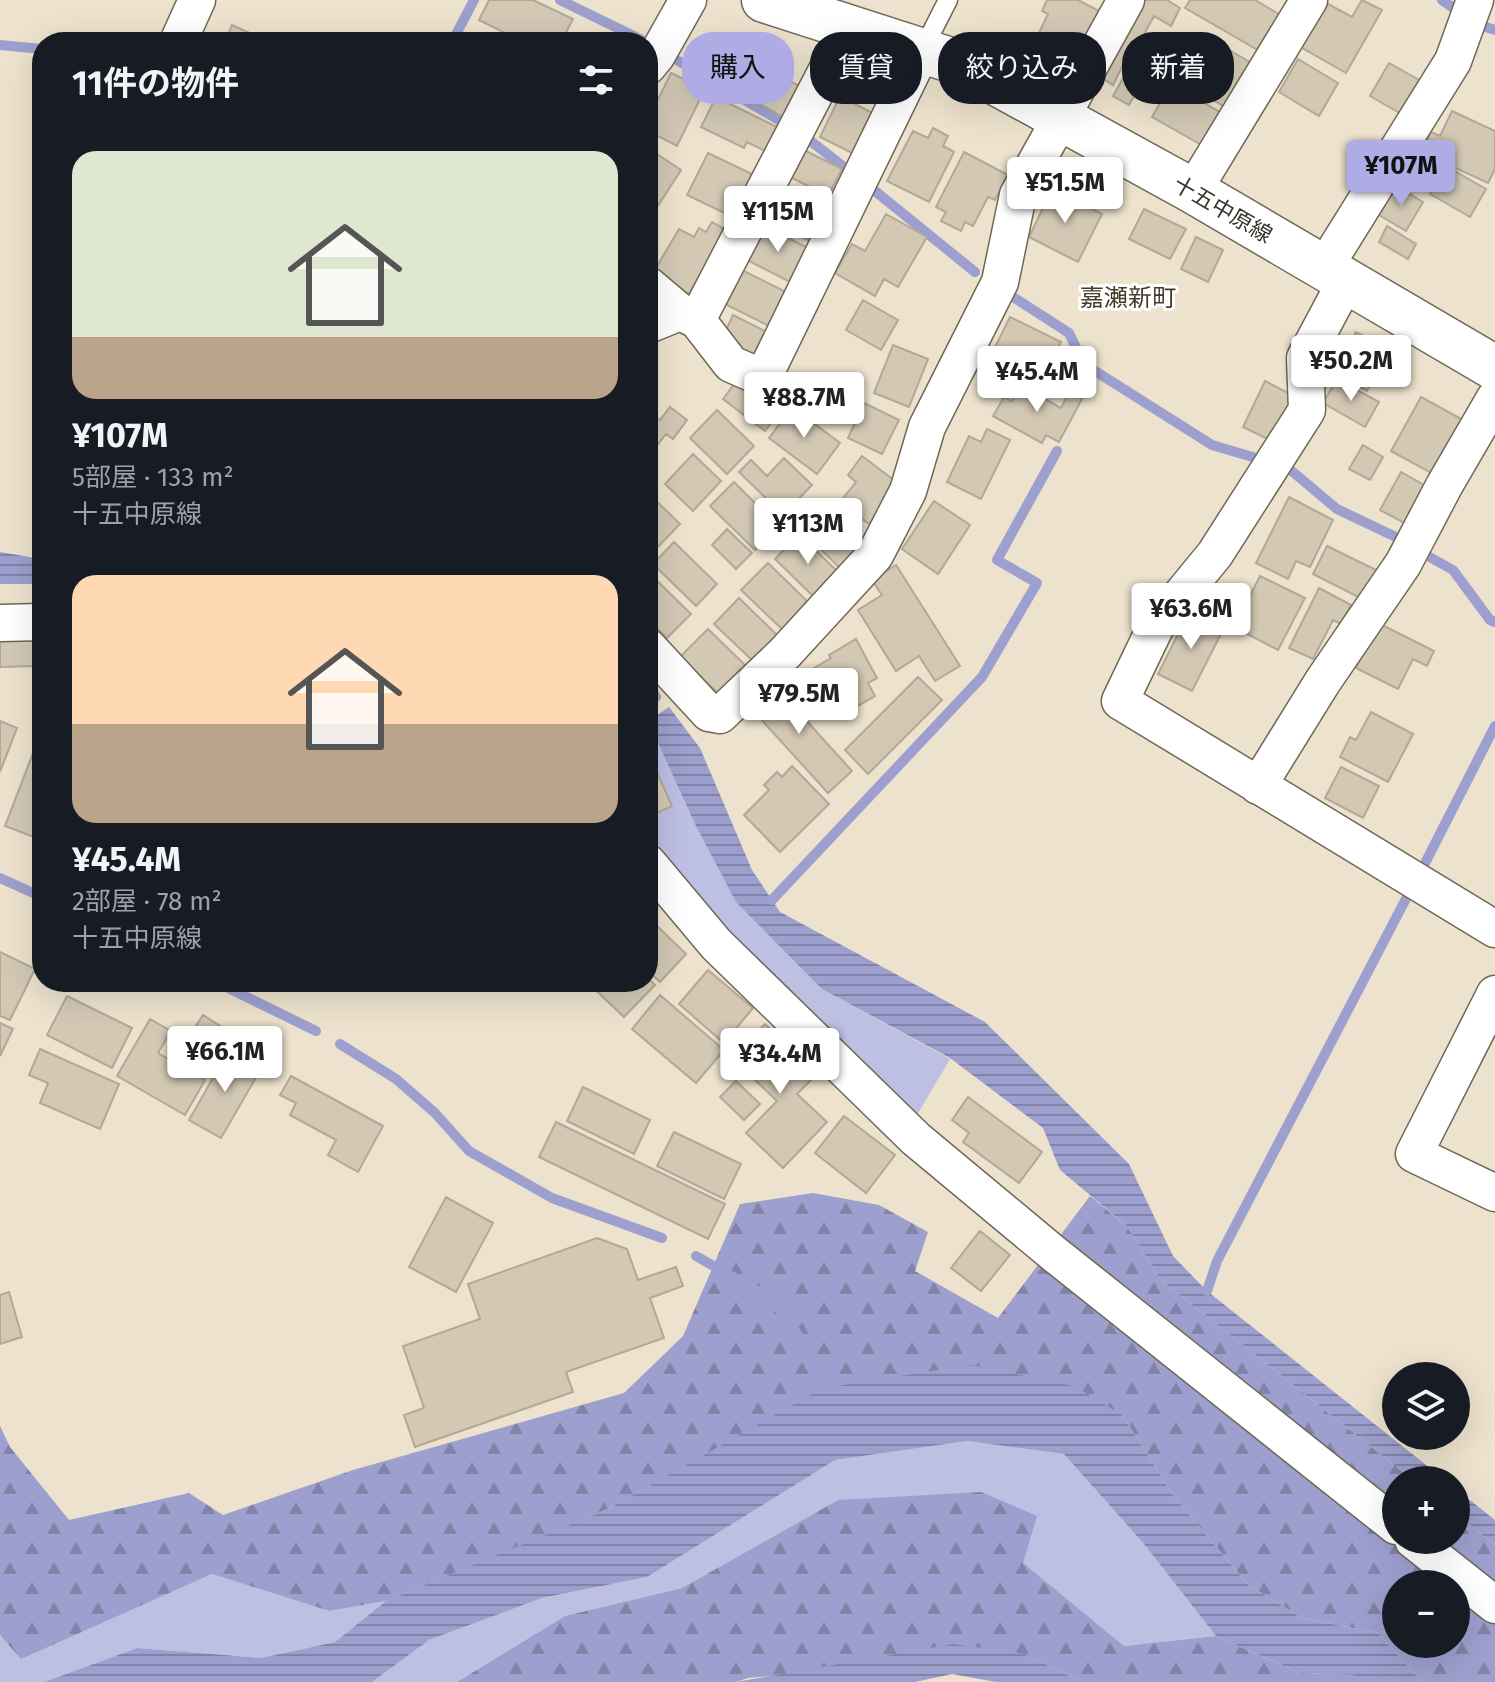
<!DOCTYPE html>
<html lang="ja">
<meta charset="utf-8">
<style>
:root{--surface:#171b24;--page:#20242c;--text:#f1f3f6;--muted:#9ea1a6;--accent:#afabe4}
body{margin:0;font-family:"Fira Sans","Noto Sans JP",sans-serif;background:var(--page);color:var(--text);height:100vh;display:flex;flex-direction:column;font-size:30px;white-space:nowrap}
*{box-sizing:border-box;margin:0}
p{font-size:26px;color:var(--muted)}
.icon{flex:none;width:44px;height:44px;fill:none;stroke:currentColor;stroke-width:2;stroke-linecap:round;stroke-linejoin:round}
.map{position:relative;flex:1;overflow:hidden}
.panel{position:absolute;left:32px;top:32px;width:626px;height:960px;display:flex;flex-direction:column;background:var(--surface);border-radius:32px;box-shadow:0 8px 32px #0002}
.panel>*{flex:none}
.hud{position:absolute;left:682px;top:32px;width:692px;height:72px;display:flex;gap:16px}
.fabs{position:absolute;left:1382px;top:1362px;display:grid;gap:16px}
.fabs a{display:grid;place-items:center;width:88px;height:88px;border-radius:50%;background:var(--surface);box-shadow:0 8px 32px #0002;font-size:40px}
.price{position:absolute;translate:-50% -68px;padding:0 18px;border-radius:8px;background:#fff;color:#222;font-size:26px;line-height:52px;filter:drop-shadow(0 2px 4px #0008)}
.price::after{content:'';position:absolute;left:50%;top:48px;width:24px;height:18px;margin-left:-12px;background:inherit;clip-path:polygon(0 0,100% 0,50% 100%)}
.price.current{background:var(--accent);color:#111}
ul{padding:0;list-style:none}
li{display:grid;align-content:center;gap:16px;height:424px;padding:0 40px}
li span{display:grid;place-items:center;height:248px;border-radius:24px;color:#555}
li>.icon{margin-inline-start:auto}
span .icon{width:144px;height:144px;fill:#fffc;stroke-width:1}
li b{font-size:34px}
h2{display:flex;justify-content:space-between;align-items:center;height:96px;padding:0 40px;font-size:34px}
.tag{padding:0 28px;border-radius:32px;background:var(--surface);box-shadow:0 8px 32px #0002;font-size:28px;line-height:72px}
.tag.current{background:var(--accent);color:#111}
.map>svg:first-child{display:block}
.grass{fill:#bdbfe3}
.forest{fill:url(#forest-firs);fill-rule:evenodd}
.water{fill:url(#water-rules)}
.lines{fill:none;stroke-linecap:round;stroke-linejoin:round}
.stream{stroke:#9da0ce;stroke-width:10}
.building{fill:#d2c8b4;stroke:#b1a895;stroke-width:2}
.lane-casing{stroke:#706856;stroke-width:21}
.street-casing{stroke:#706856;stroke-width:39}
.secondary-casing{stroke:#706856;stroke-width:47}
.lane{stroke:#fff;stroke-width:18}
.street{stroke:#fff;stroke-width:36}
.secondary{stroke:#fff;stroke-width:44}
.labels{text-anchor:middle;stroke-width:6;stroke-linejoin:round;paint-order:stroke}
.street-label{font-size:22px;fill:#38342c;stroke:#fff}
.neighbourhood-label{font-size:24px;fill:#443c2b;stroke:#fff}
</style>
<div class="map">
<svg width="1495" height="1682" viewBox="0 0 1495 1682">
<defs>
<pattern id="forest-firs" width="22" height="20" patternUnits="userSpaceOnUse" patternTransform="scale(2)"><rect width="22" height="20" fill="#9da0ce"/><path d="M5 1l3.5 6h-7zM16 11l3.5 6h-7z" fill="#8183a7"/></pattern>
<pattern id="water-rules" width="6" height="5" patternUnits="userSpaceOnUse" patternTransform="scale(2)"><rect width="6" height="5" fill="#9da0ce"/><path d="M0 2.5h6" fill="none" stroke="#8183a7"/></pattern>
</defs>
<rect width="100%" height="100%" fill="#ece2cd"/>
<path class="grass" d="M 648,721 L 694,822 L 822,989 L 950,1059 L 917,1115 L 726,939 L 652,848 L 648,840 Z
M 967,1441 L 1064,1454 L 1144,1544 L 1216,1636 L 1124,1646 L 1022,1563 L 838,1500 L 682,1588 L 565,1616 L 457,1682 L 372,1682 L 429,1640 L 542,1598 L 647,1577 L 835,1460 Z
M 212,1574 L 329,1611 L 386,1601 L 335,1642 L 261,1658 L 137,1648 L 44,1682 L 0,1682 L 0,1635 L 21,1658 Z"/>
<path class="forest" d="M 813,1193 L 879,1205 L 928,1232 L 915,1271 L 998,1318 L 1090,1196 L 1127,1226 L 1161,1280 L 1413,1480 L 1396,1480 L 1396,1540 L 1456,1540 L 1456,1514 L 1495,1545 L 1495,1682 L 1422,1682 L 1378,1633 L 1302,1618 L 1248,1585 L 1175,1498 L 1122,1415 L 694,1462 L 608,1509 L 509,1551 L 386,1601 L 329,1611 L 212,1574 L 21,1659 L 0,1635 L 0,1426 L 10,1447 L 69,1520 L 189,1493 L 223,1515 L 353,1470 L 624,1393 L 683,1336 L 740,1204 ZM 1396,1584 L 1456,1584 L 1456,1644 L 1396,1644 Z
M 981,1492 L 1037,1516 L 1023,1563 L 1124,1646 L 1216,1636 L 1300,1673 L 1354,1675 L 1361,1682 L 1081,1682 L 1025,1654 L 748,1678 L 736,1682 L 457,1682 L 565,1616 L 682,1588 L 838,1500 Z"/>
<path class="water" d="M 0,552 L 42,559 L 42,584 L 0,584 Z
M 669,707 L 700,748 L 752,870 L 780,912 L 985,1022 L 1129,1164 L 1173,1256 L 1207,1291 L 1445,1480 L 1413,1480 L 1161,1280 L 1127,1226 L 1060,1170 L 1043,1128 L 950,1058 L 822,989 L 736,902 L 694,822 L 648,721 Z
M 971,1365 L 1074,1386 L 1122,1415 L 1175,1498 L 1248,1585 L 1302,1618 L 1378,1633 L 1422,1682 L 1361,1682 L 1354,1675 L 1300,1673 L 1216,1636 L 1144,1544 L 1064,1454 L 967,1441 L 835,1460 L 647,1577 L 542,1598 L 429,1640 L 372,1682 L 44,1682 L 137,1648 L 261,1658 L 335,1642 L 386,1601 L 608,1509 L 823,1388 Z
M 1456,1489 L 1495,1520 L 1495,1545 L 1456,1514 Z
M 953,1644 L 1025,1654 L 1081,1682 L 996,1682 L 952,1674 L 915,1682 L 736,1682 Z"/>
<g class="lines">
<path class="stream" d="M 560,0 L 646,42
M 1442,0 L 1461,13
M 1474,23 L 1495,30
M 452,42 L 474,0
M 0,45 L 42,49
M 675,59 L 787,125
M 808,139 L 849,171
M 875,191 L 975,272
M 1010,295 L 1069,333 L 1084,364 L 1212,445 L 1256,458
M 1287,467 L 1337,509 L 1400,539
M 1426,555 L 1453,570 L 1490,620 L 1495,622
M 648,684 L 656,697
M 1421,871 L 1495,726
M 0,878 L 42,897
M 772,900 L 982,677 L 1037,583 L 997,560 L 1057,451
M 216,982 L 316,1031
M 340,1044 L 396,1079 L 435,1113 L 469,1151 L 552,1198 L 662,1238
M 696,1256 L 773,1300 L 811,1354 L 823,1388
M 1207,1291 L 1217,1261 L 1410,891"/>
</g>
<path class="building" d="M 489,0 L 533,0 L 573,19 L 561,42 L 523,42 L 479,20 Z
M 1047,0 L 1078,0 L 1101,12 L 1074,65 L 1033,45 L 1048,14 L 1042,11 Z
M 1140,0 L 1167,0 L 1180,8 L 1171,26 L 1154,16 L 1143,36 L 1165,49 L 1148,80 L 1123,65 L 1113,85 L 1097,75 Z
M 1190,0 L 1255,0 L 1282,16 L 1261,52 L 1185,8 Z
M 1321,0 L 1352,17 L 1362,0 L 1382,10 L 1346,73 L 1295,44 Z
M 232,25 L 270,42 L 225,42 Z
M 1207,37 L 1253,64 L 1227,108 L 1181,82 Z
M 693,41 L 746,67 L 748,61 L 808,90 L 792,122 L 758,103 L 686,55 Z
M 1298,59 L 1338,83 L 1319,116 L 1279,92 Z
M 1389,63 L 1430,86 L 1410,119 L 1370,96 Z
M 671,73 L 705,89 L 677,146 L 648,131 L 648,120 Z
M 1126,73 L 1142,83 L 1129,105 L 1113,96 Z
M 1171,84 L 1223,114 L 1205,147 L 1152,117 Z
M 840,96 L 882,118 L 862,158 L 820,137 Z
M 716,97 L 783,130 L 771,154 L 747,142 L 744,148 L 701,127 Z
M 1452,111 L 1495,131 L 1495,169 L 1488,183 L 1421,152 L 1431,132 L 1440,136 Z
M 933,128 L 948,136 L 943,146 L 954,152 L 929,202 L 887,181 L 913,131 L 928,138 Z
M 648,148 L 681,170 L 648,221 Z
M 800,148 L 842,169 L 828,196 L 786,175 Z
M 964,152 L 1008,175 L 995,200 L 988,197 L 973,226 L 965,222 L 961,231 L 941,221 L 946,212 L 936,207 Z
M 708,153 L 762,179 L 741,221 L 687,195 Z
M 1446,166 L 1486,189 L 1470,217 L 1430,194 Z
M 782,184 L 836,212 L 819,246 L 765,218 Z
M 1396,186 L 1423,202 L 1406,231 L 1379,215 Z
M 1052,189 L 1102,214 L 1078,262 L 1029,237 Z
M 1144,209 L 1186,229 L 1170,259 L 1129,239 Z
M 886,214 L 927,237 L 898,287 L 884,279 L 875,296 L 835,273 L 852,244 L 865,251 Z
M 712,222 L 726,230 L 689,294 L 653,273 L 679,229 L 694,237 L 699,228 L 706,232 Z
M 762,225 L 812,250 L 794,284 L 745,259 Z
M 1387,226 L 1416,244 L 1408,259 L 1379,242 Z
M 1196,237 L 1223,250 L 1208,282 L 1181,269 Z
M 738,268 L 792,295 L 775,329 L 721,302 Z
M 863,300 L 898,320 L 881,350 L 846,330 Z
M 733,315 L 773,335 L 759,363 L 720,343 Z
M 1010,317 L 1061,342 L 1048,368 L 1055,371 L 1045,389 L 988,361 Z
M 1356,332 L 1390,351 L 1367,391 L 1334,373 Z
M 893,345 L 928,359 L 909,407 L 874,393 Z
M 741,375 L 783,407 L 765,431 L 723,399 Z
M 1337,379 L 1379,402 L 1365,427 L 1323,403 Z
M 1265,381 L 1296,397 L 1274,442 L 1243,427 Z
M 1021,385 L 1061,408 L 1069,392 L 1082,399 L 1059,442 L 1046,435 L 1042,443 L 993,416 L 1004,397 L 1012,401 Z
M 1421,397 L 1463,420 L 1433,474 L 1391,451 Z
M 864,403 L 899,420 L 882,454 L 848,438 Z
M 670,407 L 687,420 L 673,439 L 666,434 L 648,457 L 648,411 L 660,420 Z
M 792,407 L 840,443 L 817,474 L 769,438 Z
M 717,410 L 754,446 L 727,474 L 690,438 Z
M 987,429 L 1010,440 L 981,499 L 947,482 L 969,436 L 981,442 Z
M 1363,445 L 1383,457 L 1370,480 L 1349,469 Z
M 693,454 L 721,481 L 693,511 L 665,484 Z
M 862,456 L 899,484 L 869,524 L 840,502 L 856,482 L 848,475 Z
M 784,458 L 812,485 L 783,515 L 739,472 L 751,460 L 767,476 Z
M 1401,472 L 1431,489 L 1410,526 L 1380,510 Z
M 734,482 L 778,526 L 755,550 L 710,506 Z
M 648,493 L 680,524 L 654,551 L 648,546 Z
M 1289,497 L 1333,520 L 1310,567 L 1296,561 L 1288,579 L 1256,563 Z
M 934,501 L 970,525 L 938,574 L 902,549 Z
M 829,504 L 869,544 L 843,571 L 802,531 Z
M 727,529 L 752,553 L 736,569 L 712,545 Z
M 799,534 L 840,574 L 816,599 L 775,559 Z
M 674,542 L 717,584 L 696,606 L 653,564 Z
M 1327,546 L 1378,571 L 1364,600 L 1313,574 Z
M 768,563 L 810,604 L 784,631 L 741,590 Z
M 896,565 L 960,666 L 935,681 L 919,656 L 896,671 L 858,610 L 882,595 L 872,580 Z
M 648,572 L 691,614 L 667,638 L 648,619 Z
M 1260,576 L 1305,598 L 1278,650 L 1234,627 Z
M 1319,588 L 1351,605 L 1341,624 L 1333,620 L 1313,659 L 1289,648 Z
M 739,598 L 778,636 L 753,661 L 714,624 Z
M 1190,610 L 1224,628 L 1192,691 L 1158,674 Z
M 1378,623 L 1434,651 L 1427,666 L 1413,659 L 1398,689 L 1356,668 Z
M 708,629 L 746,666 L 719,694 L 680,657 Z
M 856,639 L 877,678 L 868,683 L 875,696 L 840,716 L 814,668 L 831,658 L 829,655 Z
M 42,640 L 42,678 L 35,678 L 35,666 L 0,667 L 0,641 Z
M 918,677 L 942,700 L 868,774 L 845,750 Z
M 779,678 L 791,691 L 785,697 L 852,771 L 828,793 L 748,705 Z
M 1371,712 L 1413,734 L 1388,782 L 1340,757 L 1350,737 L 1356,740 Z
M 0,721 L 17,728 L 0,772 Z
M 38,740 L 42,741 L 42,840 L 5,826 Z
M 648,752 L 672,806 L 648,817 Z
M 792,766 L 829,804 L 780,852 L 744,815 L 769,790 L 764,785 L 777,772 L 782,777 Z
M 1341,767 L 1379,786 L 1363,818 L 1325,798 Z
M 653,922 L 686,954 L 660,982 L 648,971 L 648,927 Z
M 0,952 L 35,969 L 10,1020 L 0,1016 Z
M 708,970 L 753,1008 L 724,1043 L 679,1004 Z
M 648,978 L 655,985 L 624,1017 L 587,982 L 648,982 Z
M 660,995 L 724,1050 L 696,1083 L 632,1029 Z
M 67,996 L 132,1028 L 112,1068 L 47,1035 Z
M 203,1015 L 228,1031 L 203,1070 L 171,1050 L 185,1028 L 192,1032 Z
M 150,1019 L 171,1031 L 158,1053 L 205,1080 L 185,1115 L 117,1076 Z
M 0,1023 L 13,1029 L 0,1056 Z
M 765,1024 L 817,1074 L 797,1094 L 827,1122 L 783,1168 L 746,1133 L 777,1101 L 732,1058 Z
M 40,1049 L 119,1084 L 100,1129 L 40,1103 L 48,1083 L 29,1075 Z
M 229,1050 L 261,1069 L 221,1138 L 189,1120 Z
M 291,1076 L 383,1126 L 358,1172 L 328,1155 L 336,1140 L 290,1115 L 296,1103 L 280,1095 Z
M 736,1081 L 760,1104 L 744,1120 L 720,1097 Z
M 583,1087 L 650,1120 L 634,1154 L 567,1121 Z
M 968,1097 L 1042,1152 L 1019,1183 L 963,1142 L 969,1133 L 952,1120 Z
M 844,1116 L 895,1155 L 866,1193 L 815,1153 Z
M 556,1122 L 725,1204 L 708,1239 L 539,1157 Z
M 674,1132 L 741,1164 L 724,1199 L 657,1166 Z
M 446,1197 L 493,1223 L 456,1292 L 409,1267 Z
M 980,1231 L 1010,1255 L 981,1291 L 951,1268 Z
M 597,1238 L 627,1249 L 638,1280 L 676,1267 L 683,1286 L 650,1298 L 664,1338 L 566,1372 L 573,1392 L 415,1447 L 404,1415 L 424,1408 L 403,1346 L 480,1319 L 468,1284 Z
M 9,1292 L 22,1337 L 0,1344 L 0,1295 Z"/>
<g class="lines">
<defs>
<path id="lane" d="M 922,51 L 948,0"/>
<path id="street" d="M 178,42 L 197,0
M 648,66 L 657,55 L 688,0
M 1193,191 L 1309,0
M 1324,268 L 1453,61 L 1475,0
M 1346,281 L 1305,358 L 1307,410 L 1215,554 L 1156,626 L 1120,701 L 1495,929
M 648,285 L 680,312
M 697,320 L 731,364 L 763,378 L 922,51
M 648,325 L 680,312 L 697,320 L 849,28
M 0,623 L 42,622
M 648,647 L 709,713 L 720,715 L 785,653 L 875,555 L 908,491 L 927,427 L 1000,282 L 1018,195 L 1126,0
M 1258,786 L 1323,681 L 1403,564 L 1444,486 L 1495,398
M 648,863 L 716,944 L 916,1139 L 1053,1253 L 1396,1526
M 1495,994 L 1414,1154 L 1495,1193
M 1413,1540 L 1495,1605"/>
<path id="secondary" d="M 764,0 L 960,63 L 1193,191 L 1495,368"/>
</defs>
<use href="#lane" class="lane-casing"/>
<use href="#street" class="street-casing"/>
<use href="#secondary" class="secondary-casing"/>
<use href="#lane" class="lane"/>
<use href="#street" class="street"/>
<use href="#secondary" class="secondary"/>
</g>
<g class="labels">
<g class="street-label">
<text transform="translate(1223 209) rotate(30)" y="8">十五中原線</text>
</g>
<g class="neighbourhood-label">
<text x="1128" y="306">嘉瀬新町</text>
</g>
</g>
</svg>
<div class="fabs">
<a><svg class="icon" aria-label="layers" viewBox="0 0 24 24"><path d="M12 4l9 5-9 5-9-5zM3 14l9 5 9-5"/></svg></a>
<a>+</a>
<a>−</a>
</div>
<b class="price current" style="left:1401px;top:208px">¥107M</b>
<b class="price" style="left:1065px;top:225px">¥51.5M</b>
<b class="price" style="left:778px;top:254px">¥115M</b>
<b class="price" style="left:1351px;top:403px">¥50.2M</b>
<b class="price" style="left:1037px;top:414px">¥45.4M</b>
<b class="price" style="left:804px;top:440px">¥88.7M</b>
<b class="price" style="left:808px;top:566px">¥113M</b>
<b class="price" style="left:1191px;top:651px">¥63.6M</b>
<b class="price" style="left:799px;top:736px">¥79.5M</b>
<b class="price" style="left:225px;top:1094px">¥66.1M</b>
<b class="price" style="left:780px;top:1096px">¥34.4M</b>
<div class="hud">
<a class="tag current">購入</a>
<a class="tag">賃貸</a>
<a class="tag">絞り込み</a>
<a class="tag">新着</a>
</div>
<section class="panel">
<h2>11件の物件<svg class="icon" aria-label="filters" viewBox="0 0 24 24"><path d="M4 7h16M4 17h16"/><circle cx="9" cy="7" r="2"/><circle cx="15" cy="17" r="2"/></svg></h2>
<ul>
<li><span style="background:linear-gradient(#dfe7d0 75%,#b9a48a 0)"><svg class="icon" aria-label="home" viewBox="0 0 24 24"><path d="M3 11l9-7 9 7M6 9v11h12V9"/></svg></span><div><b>¥107M</b><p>5部屋 · 133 m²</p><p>十五中原線</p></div></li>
<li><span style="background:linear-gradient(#ffd9b3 60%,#b9a48a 0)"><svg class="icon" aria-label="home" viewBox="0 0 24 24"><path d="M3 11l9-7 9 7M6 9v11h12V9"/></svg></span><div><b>¥45.4M</b><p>2部屋 · 78 m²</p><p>十五中原線</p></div></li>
</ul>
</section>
</div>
